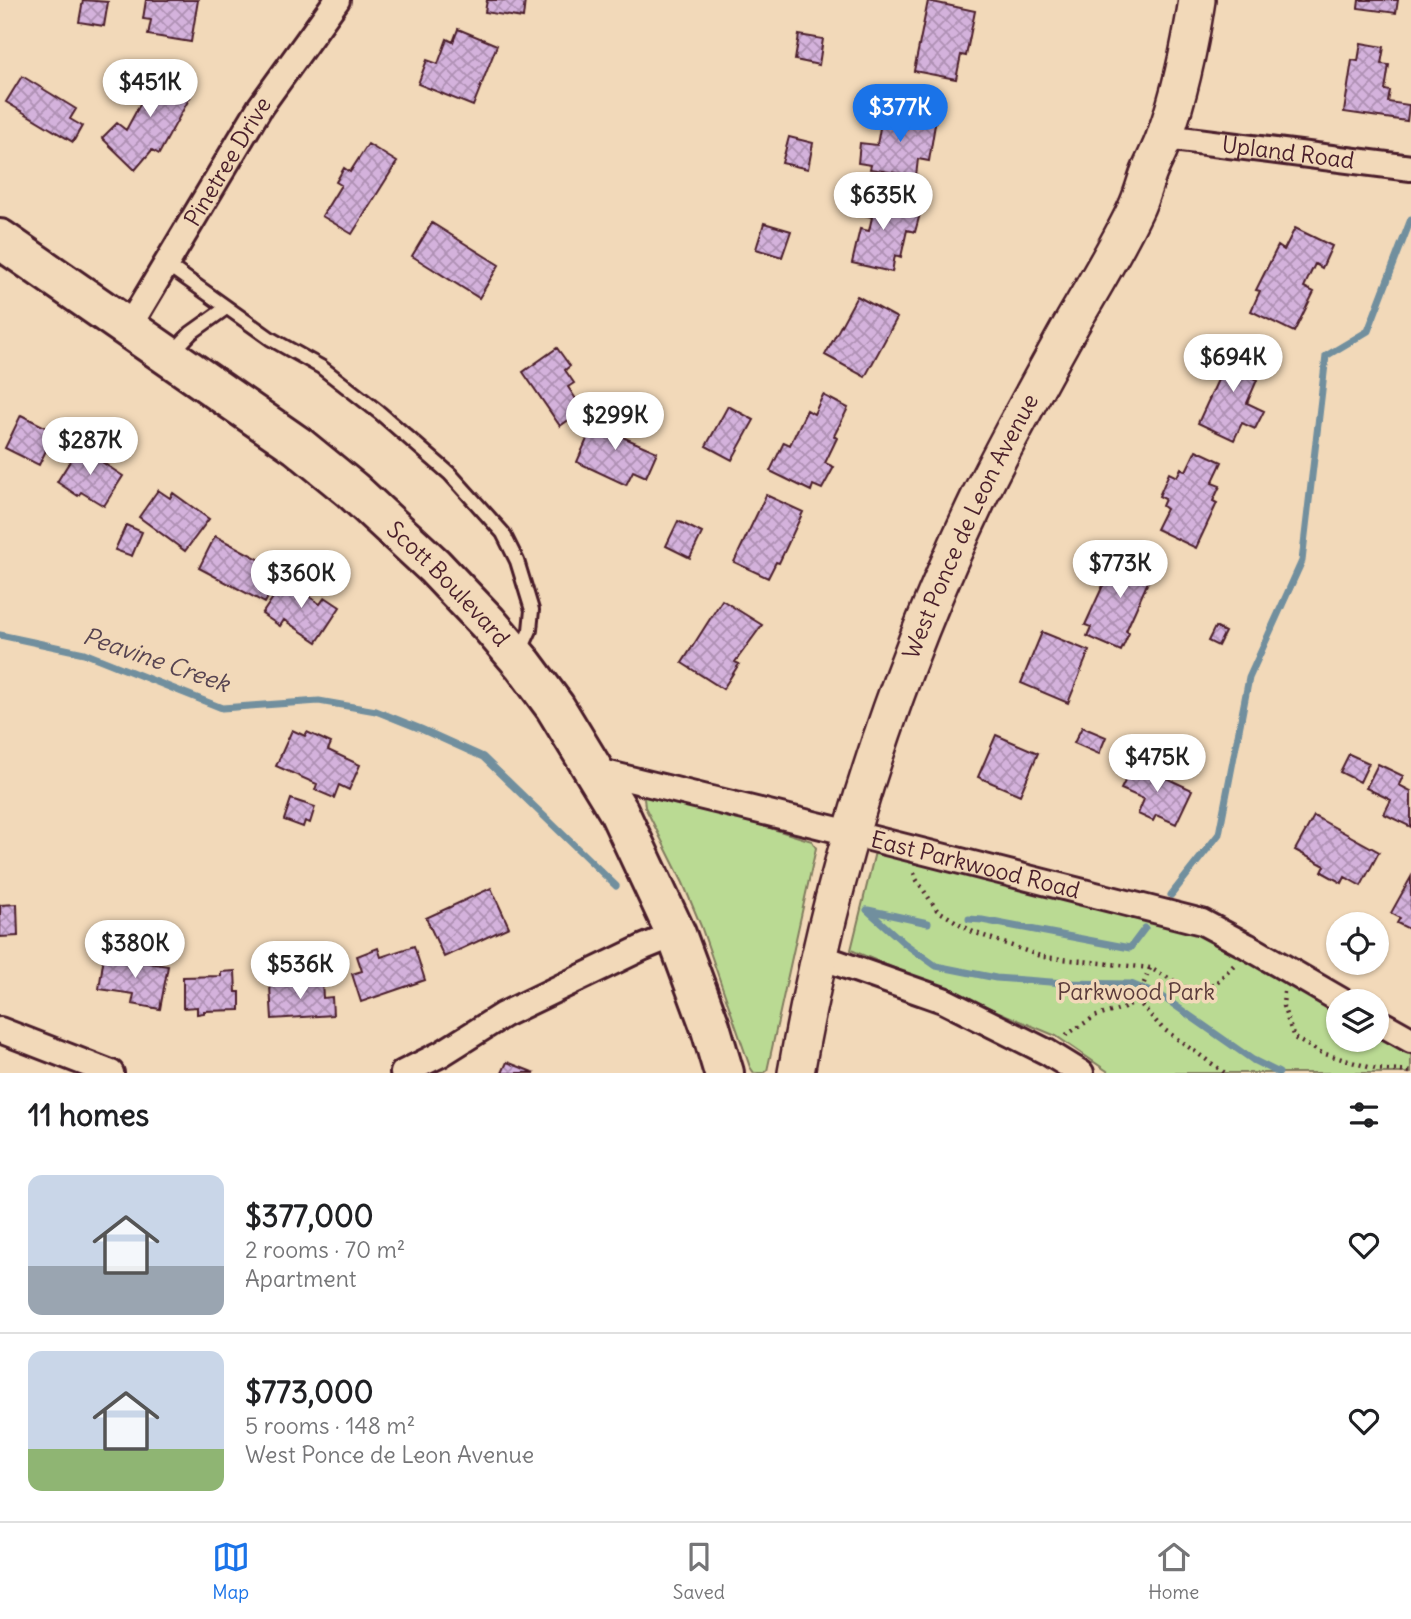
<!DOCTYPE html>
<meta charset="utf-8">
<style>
:root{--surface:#fff;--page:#f2f2f2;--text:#202124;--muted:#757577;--line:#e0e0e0;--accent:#1a73e8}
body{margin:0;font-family:Delius,sans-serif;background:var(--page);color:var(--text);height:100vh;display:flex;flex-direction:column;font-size:26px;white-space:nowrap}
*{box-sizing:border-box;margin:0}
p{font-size:23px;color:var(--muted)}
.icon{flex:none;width:38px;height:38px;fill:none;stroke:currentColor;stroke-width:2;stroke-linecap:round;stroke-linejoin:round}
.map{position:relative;height:1073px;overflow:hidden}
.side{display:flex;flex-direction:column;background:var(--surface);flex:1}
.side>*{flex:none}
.buttons{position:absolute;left:1326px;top:912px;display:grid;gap:14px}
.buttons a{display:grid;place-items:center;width:63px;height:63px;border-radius:50%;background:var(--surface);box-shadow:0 2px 5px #0004;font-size:35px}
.price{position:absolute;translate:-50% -60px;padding:0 16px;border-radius:24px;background:#fff;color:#222;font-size:23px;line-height:46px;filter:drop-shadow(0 2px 4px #0008)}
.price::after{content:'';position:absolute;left:50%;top:42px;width:21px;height:16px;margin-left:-10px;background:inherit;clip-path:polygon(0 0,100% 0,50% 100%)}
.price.current{background:var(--accent);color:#fff}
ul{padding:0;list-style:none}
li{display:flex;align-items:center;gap:21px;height:175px;padding:0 28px}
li+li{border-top:2px solid var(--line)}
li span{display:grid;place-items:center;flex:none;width:196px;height:140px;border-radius:14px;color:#555}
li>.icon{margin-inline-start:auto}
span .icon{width:84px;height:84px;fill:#fffc;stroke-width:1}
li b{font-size:30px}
h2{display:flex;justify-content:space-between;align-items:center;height:84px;padding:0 28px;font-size:30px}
.dock{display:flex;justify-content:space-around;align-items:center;height:98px;border-top:2px solid var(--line);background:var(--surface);font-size:19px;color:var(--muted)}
.dock a{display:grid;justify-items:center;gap:4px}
.dock .current{color:var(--accent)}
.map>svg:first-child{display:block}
.green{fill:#bada93;stroke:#827c5f;stroke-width:2}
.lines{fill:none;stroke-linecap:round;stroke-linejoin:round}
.stream{stroke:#718f9e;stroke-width:7}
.building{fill:url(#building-cross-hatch);stroke:#4a1f2b;stroke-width:2}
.service-casing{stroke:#4a1f2b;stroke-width:18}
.minor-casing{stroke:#4a1f2b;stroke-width:30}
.secondary-casing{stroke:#4a1f2b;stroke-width:40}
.trunk-casing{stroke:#4a1f2b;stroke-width:44}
.path{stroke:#4a1f2b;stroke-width:4.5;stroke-dasharray:2 5;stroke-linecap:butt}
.service{stroke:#f2d9b9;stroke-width:12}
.minor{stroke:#f2d9b9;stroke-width:24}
.secondary{stroke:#f2d9b9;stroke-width:35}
.trunk{stroke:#f2d9b9;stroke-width:38}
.labels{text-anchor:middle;stroke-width:7;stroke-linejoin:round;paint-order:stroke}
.street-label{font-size:23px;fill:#4a1f2b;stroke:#f2d9b9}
.park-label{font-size:23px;fill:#5b3b3b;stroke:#f2d9b9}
.water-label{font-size:24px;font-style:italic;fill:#574451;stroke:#f2d9b9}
</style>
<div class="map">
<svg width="1411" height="1073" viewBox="0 0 1411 1073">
<defs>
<pattern id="building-cross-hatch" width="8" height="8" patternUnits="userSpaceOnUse" patternTransform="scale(1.75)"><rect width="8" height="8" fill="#d4b2dc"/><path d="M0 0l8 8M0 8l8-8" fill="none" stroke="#ae90b3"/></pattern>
</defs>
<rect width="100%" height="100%" fill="#f2d9b9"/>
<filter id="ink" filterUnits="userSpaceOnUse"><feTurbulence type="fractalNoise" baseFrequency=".0143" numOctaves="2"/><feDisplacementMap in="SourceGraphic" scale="14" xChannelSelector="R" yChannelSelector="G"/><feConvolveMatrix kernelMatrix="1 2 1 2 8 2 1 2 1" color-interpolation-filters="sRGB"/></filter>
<g filter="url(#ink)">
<path class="green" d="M 648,791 L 812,841 L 816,848 L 767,1071 L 764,1073 L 754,1073 L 750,1067 L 701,926 L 683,883 L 645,807 L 644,798 Z
M 875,852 L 1202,922 L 1339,1001 L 1339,1040 L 1377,1040 L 1377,1021 L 1411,1040 L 1411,1073 L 1110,1073 L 1056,1036 L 851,950 Z"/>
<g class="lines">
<path class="stream" d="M 0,635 L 84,653 L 222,708 L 319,701 L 376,711 L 421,729 L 483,757 L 616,886
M 1171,895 L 1219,834 L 1249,678 L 1302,561 L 1326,356 L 1368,331 L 1411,219
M 867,910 L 904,943 L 936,966 L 996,978 L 1064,983 L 1131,984 L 1163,997 L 1253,1060 L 1279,1073
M 868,910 L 928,923
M 969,919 L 982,920 L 1130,948 L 1145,928"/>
</g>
<path class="building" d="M 83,0 L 108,2 L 104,26 L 79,22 Z
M 146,0 L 198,0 L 191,42 L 148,35 L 151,20 L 143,19 Z
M 487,0 L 525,0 L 523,18 L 485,12 Z
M 1359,0 L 1398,0 L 1396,13 L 1358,8 Z
M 928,1 L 975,11 L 966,56 L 961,55 L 956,79 L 914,71 Z
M 458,29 L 497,45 L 473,106 L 418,84 L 427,60 L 438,64 L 447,39 L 453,42 Z
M 799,35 L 823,39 L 819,65 L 795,60 Z
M 1361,43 L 1384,47 L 1381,64 L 1389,65 L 1385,90 L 1390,91 L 1388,102 L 1409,105 L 1407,121 L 1344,112 L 1352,60 L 1358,61 Z
M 146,67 L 193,92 L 159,154 L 152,150 L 135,170 L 102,138 L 117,123 L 126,130 L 145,95 L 135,89 Z
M 22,76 L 76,109 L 70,119 L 82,126 L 73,142 L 6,102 Z
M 883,111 L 936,118 L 929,161 L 918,159 L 916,176 L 870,169 L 871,165 L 858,163 L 860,143 L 877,145 Z
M 789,137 L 813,143 L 808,169 L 782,163 Z
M 368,144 L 397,162 L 352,234 L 322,216 L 341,185 L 336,182 L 344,168 L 350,172 Z
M 856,195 L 921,210 L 915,232 L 907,230 L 901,257 L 895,255 L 892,272 L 852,263 L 860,229 L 869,231 L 872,217 L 851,212 Z
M 432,223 L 499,265 L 479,298 L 412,256 Z
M 764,223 L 791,231 L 782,257 L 756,249 Z
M 1295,228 L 1332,246 L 1322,268 L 1315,264 L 1304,287 L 1314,292 L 1294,332 L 1251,311 L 1260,291 L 1256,290 L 1278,246 L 1284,250 Z
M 857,296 L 897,318 L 865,377 L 825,355 Z
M 1232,341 L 1259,353 L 1249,376 L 1257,380 L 1247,403 L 1264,411 L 1255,429 L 1242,423 L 1234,440 L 1198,423 L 1223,369 L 1220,367 Z
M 557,348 L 570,366 L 565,370 L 574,383 L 568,387 L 580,405 L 574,409 L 577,414 L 560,426 L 523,372 Z
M 823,395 L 848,408 L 834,436 L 837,438 L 825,463 L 834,467 L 822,489 L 813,485 L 811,491 L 770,471 L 784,442 L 790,445 L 807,410 L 814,414 Z
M 728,406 L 754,420 L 732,460 L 706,446 Z
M 606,412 L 624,421 L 618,435 L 657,452 L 646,477 L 633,471 L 626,485 L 577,462 L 593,425 L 599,428 Z
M 21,415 L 55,432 L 39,465 L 5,448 Z
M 79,447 L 123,476 L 104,506 L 81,492 L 78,496 L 57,482 Z
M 1196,450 L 1222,462 L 1212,483 L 1220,486 L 1213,501 L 1217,503 L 1196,548 L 1156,529 L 1166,509 L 1162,506 L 1165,499 L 1159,496 L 1169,473 L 1177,477 L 1181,468 L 1186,471 Z
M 158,490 L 170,498 L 173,493 L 209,519 L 185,551 L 139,517 Z
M 766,495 L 803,512 L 779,563 L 776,562 L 768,578 L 734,562 Z
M 678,521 L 702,533 L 690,558 L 666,546 Z
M 126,525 L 142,532 L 132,556 L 115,550 Z
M 215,536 L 266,563 L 267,561 L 283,569 L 265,603 L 199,568 Z
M 1132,544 L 1154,553 L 1146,573 L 1151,575 L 1126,631 L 1129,633 L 1121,651 L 1087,636 L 1091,627 L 1085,625 L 1105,581 L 1110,583 L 1117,566 L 1121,568 Z
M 287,577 L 305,589 L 303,592 L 320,604 L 325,597 L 340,607 L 317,642 L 284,620 L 280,626 L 262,614 Z
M 722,600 L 762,625 L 735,662 L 739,664 L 723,689 L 682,663 Z
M 1215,627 L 1225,632 L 1218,646 L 1208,641 Z
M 1042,632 L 1089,651 L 1068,703 L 1021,683 Z
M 1082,727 L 1106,737 L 1099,754 L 1074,743 Z
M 292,730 L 305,736 L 307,732 L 331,743 L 328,750 L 360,765 L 349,790 L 339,785 L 334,798 L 315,790 L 317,784 L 276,766 Z
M 996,735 L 1038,753 L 1020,795 L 978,777 Z
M 1349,754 L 1369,763 L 1360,782 L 1340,772 Z
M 1134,763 L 1192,790 L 1176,824 L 1156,815 L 1153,821 L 1138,814 L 1144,799 L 1121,789 Z
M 1378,764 L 1403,776 L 1399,785 L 1411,791 L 1411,827 L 1384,814 L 1391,800 L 1366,788 Z
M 291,799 L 315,807 L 310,823 L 305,821 L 303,827 L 284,820 Z
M 1314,816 L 1379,852 L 1361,886 L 1345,877 L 1342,883 L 1322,872 L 1325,866 L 1295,850 Z
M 1411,877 L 1411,930 L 1397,923 L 1400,918 L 1391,913 Z
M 491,888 L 509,927 L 444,957 L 426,918 Z
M 17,904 L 18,936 L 0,937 L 0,905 Z
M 414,946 L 425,980 L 361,1002 L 352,974 L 362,971 L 357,956 L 378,948 L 381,957 Z
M 104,956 L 168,966 L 160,1009 L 132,1004 L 134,994 L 99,989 Z
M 235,971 L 236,992 L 240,992 L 240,1010 L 204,1011 L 204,1013 L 197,1014 L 197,1007 L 183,1008 L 183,977 L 221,976 L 221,972 Z
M 322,982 L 323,998 L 332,997 L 333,1015 L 272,1019 L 270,986 Z
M 507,1062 L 535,1073 L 502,1073 Z"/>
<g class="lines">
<defs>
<path id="service" d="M 166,264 L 271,339 L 321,367 L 380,413 L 450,474 L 503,533 L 517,561 L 532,610 L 530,630 L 520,652
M 171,354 L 191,333 L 226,308"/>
<g id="minor">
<path id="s1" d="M 1165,137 L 1411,168"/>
<path id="s2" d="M 128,328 L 260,107 L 337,0"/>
<path id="s3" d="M 593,770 L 850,833 L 1202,922 L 1247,946 L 1342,1001"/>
<path d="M 818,956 L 943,1000 L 1047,1052 L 1081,1073"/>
<path d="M 1377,1021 L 1411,1040"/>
<path d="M 0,1030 L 111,1073"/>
<path d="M 403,1073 L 441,1054 L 503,1015 L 644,947 L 676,934"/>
</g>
<g id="secondary">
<path id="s4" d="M 796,1073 C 831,871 891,681 980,495 C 1007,440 1037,386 1067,332 C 1090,292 1115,252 1135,210 C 1141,198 1144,185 1149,172 C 1154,160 1161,148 1165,135 C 1181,91 1190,46 1197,0"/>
</g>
<g id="trunk">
<path id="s5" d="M 0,239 L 298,446 L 352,490 L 434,566 L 488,623 L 523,664 L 555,707 L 619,812 L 676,934 L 710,1026 L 724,1073"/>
</g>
</defs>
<use href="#service" class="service-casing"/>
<use href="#minor" class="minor-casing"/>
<use href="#secondary" class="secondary-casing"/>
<use href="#trunk" class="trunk-casing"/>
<path class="path" d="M 914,873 L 916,879 L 937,910 L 973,932 L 1043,957 L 1150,968
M 1284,992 L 1283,1006 L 1294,1038 L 1322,1053 L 1375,1069 L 1411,1072
M 1137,1000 L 1162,1028 L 1225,1073
M 1066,1035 L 1094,1017 L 1124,1008 L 1137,1000 L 1150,968 L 1191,990 L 1215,984 L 1235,964"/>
<use href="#service" class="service"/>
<use href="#minor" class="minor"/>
<use href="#secondary" class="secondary"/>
<use href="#trunk" class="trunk"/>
</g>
</g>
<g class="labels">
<g class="street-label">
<text dy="8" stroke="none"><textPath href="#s1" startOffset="124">Upland Road</textPath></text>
<text dy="8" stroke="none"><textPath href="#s2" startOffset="194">Pinetree Drive</textPath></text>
<text dy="8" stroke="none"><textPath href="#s4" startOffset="576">West Ponce de Leon Avenue</textPath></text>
<text dy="8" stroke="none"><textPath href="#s5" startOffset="567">Scott Boulevard</textPath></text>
<text dy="8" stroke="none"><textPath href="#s3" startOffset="394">East Parkwood Road</textPath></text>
</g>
<g class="park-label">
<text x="1136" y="1000">Parkwood Park</text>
</g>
<g class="water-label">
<text transform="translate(156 660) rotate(19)" y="8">Peavine Creek</text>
</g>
</g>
</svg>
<div class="buttons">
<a><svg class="icon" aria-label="locate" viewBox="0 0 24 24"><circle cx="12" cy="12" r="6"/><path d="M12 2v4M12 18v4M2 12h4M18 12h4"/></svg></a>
<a><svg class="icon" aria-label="layers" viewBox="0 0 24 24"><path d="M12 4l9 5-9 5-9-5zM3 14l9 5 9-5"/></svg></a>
</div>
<b class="price" style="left:150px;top:119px">$451K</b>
<b class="price current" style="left:900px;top:144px">$377K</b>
<b class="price" style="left:883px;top:232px">$635K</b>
<b class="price" style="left:1233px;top:394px">$694K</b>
<b class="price" style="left:615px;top:452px">$299K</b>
<b class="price" style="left:90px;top:477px">$287K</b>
<b class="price" style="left:1120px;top:600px">$773K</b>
<b class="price" style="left:301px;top:610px">$360K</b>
<b class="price" style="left:1157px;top:794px">$475K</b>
<b class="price" style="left:135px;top:980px">$380K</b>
<b class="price" style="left:300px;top:1001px">$536K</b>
</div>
<section class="side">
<h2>11 homes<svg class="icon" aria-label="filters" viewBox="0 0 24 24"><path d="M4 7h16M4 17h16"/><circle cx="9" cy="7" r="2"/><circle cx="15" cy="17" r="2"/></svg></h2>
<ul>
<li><span style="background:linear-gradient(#c9d6e8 65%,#9aa5b1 0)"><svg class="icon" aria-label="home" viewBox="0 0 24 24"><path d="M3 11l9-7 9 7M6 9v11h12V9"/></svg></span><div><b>$377,000</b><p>2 rooms · 70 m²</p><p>Apartment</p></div><svg class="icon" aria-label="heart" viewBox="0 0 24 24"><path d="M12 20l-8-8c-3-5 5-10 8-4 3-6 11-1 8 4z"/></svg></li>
<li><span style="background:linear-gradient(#c9d6e8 70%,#8fb573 0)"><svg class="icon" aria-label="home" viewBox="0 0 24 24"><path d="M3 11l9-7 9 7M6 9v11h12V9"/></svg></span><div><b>$773,000</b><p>5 rooms · 148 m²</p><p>West Ponce de Leon Avenue</p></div><svg class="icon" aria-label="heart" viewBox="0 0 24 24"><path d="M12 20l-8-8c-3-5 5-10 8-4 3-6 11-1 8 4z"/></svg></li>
</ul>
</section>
<nav class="dock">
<a class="current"><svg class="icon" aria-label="map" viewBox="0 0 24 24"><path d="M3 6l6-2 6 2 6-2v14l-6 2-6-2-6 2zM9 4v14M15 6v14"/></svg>Map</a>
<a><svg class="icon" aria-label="saved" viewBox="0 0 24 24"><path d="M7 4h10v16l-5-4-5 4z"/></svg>Saved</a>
<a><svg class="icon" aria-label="home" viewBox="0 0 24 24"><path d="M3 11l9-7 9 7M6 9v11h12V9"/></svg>Home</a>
</nav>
